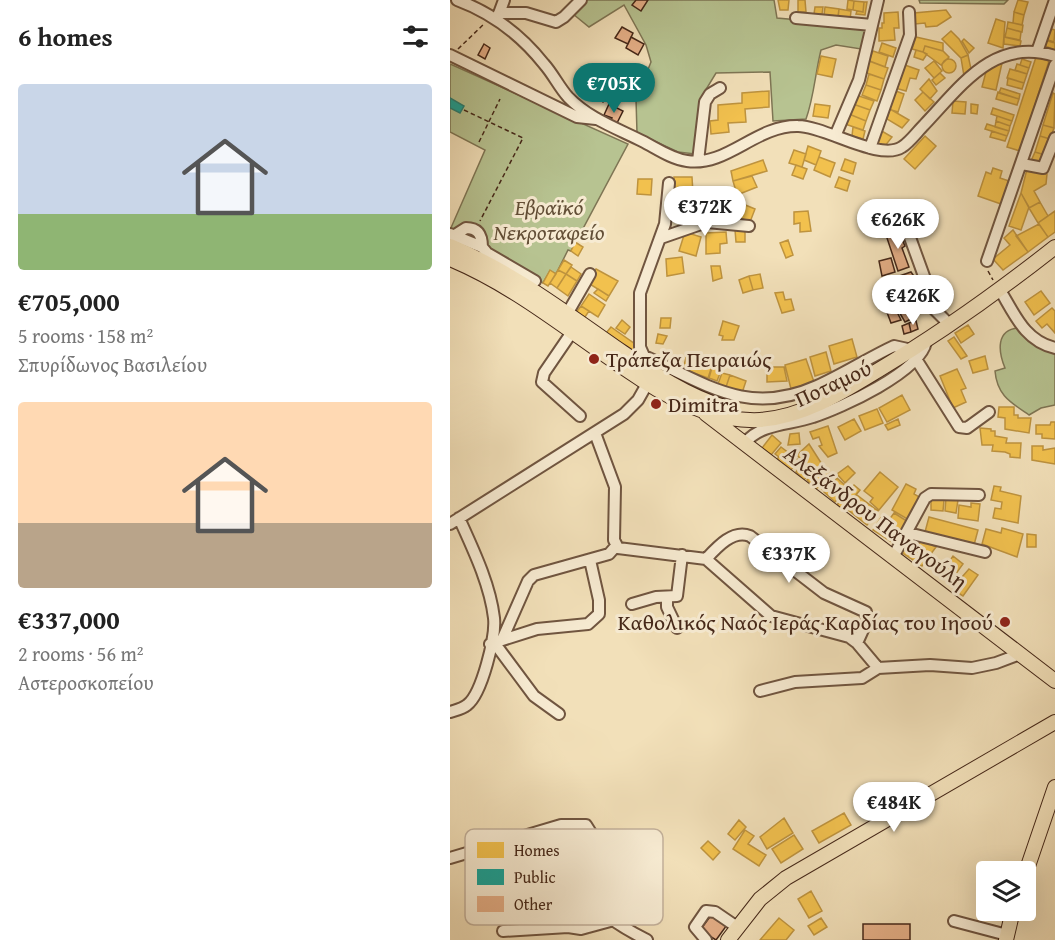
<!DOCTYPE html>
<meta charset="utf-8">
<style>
:root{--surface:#fff;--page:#f6f6f6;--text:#222;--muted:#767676;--accent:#0f766e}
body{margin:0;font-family:"Gentium Book Plus",serif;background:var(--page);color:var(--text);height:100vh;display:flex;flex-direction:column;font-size:22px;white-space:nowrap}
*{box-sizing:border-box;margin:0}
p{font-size:20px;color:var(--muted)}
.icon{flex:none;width:33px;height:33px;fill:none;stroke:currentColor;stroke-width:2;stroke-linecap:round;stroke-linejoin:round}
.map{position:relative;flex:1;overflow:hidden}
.side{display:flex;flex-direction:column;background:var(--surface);width:450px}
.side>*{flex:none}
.fabs{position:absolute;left:526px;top:861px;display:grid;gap:12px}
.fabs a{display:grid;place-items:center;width:60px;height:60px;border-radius:6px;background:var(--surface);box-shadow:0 6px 24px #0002;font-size:30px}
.price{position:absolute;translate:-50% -51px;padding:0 14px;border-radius:21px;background:#fff;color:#222;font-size:20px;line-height:39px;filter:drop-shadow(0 2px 3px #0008)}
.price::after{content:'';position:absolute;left:50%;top:36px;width:18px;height:14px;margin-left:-9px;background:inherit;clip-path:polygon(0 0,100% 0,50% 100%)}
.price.current{background:var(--accent);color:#fff}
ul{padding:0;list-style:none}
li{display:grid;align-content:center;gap:12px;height:318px;padding:0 18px}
li span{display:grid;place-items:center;height:186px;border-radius:6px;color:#555}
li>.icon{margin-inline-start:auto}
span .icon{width:108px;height:108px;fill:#fffc;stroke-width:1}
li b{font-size:26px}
h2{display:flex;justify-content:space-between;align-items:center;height:72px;padding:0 18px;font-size:26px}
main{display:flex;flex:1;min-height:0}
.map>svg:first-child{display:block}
.green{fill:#b7c391;stroke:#7e7554;stroke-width:1.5}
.homes{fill:#f2c14e;stroke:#be933e;stroke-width:1.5}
.public{fill:#17a398;stroke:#257e72;stroke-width:1.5}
.building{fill:#e5af87;stroke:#452718;stroke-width:1.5}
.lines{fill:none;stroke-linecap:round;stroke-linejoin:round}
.minor-casing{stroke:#705540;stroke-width:14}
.major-casing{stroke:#452718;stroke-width:16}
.path{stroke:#452718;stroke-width:1.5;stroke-dasharray:4.5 3;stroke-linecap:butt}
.minor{stroke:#f7ebd2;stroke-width:10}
.major{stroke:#f2e0b9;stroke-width:14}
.poi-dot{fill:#8f2418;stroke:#f7ebd2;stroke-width:2}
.labels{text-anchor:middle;stroke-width:6;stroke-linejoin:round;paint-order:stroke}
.park-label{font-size:22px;font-style:italic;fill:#624e36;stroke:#f7ebd2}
.poi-label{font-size:22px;fill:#452718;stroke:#f7ebd2;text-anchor:start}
.street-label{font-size:22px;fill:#452718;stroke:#f7ebd2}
.key{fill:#f7ebd2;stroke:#c2b09a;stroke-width:1.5}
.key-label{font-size:16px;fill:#452718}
</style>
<main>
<section class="side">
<h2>6 homes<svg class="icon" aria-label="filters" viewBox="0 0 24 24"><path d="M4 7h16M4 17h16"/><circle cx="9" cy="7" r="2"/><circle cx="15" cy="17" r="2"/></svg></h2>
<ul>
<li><span style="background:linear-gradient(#c9d6e8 70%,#8fb573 0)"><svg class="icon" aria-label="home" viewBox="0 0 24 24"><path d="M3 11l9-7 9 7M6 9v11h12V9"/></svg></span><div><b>€705,000</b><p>5 rooms · 158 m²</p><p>Σπυρίδωνος Βασιλείου</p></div></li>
<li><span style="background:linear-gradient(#ffd9b3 65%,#b9a48a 0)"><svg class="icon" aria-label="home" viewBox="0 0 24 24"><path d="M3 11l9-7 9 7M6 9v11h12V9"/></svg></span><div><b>€337,000</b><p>2 rooms · 56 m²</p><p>Αστεροσκοπείου</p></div></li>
</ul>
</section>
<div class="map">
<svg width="605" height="940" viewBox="0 0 605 940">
<rect width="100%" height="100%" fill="#f2e0b9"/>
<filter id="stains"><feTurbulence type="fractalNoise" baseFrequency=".00333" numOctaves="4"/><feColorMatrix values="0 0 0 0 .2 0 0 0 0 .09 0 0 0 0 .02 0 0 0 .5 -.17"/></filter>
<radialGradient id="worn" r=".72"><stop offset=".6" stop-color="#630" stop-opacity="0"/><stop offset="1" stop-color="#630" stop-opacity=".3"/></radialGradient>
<path class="green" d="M 135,0 L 324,0 L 327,18 L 417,26 L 411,49 L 386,45 L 371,50 C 365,74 364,97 356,119 L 323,121 L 320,72 L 266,73 L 252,96 L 245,154 L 228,152 L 187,133 L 186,99 L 201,62 L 196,45 L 174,5 L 139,27 L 123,14 Z
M 469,0 L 558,0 L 554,4 L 470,3 Z
M 0,64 L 178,144 L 121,251 L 118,250 L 106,274 L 100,271 L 93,283 L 34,245 L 28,230 L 6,233 L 0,230 L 35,150 L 0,132 Z
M 568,328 C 582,340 585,350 605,349 L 605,405 L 591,408 L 579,415 C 560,402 547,395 545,371 L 555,368 C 548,351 546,330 568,328 Z"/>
<path class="homes" d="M 328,0 L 339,0 L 338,10 L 330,10 Z
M 348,0 L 355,0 L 356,12 L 348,12 Z
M 398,0 L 404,1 L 403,10 L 397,9 Z
M 568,0 L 578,2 L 574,15 L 564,12 Z
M 404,1 L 414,2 L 413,12 L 403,10 Z
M 414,2 L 417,2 L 415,15 L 406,14 L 407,11 L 413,12 Z
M 365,7 L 373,7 L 372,14 L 364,14 Z
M 375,7 L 389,9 L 388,16 L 374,15 Z
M 389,9 L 401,11 L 400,20 L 388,18 Z
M 496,10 L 501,17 L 487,26 L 476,27 L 475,23 L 465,24 L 464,13 Z
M 448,12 L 449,28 L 444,28 L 445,40 L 429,41 L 429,28 L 432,28 L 432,23 L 434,23 L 434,13 Z
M 564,12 L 574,15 L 572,25 L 563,23 Z
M 546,19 L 555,22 L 553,48 L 538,43 Z
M 558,22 L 573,25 L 572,32 L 557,28 Z
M 557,28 L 571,32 L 570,40 L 555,37 Z
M 598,28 L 605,30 L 604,42 L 595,39 Z
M 501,31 L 509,39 L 518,55 L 511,58 L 492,39 Z
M 466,37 L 493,43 L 493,51 L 475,46 L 473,52 L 462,49 Z
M 554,37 L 571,41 L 570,46 L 554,44 Z
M 514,39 L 524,48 L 519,53 L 512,41 Z
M 594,40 L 605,43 L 605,50 L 593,45 Z
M 432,43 L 446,48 L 443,57 L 429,52 Z
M 475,46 L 493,51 L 499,57 L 491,65 L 473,52 Z
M 466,50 L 473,52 L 477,54 L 473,60 L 464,57 Z
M 423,51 L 438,56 L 435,67 L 419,61 Z
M 518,55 L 521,69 L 514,76 L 511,58 Z
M 371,56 L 386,59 L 382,77 L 367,74 Z
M 586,57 L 599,61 L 570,151 L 557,147 Z
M 572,59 L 581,62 L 579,68 L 570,65 Z
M492 66a7 7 0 1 1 14 0a7 7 0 1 1-14 0Z
M 417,60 L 438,68 L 434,79 L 414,72 Z
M 484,61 L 492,71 L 484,78 L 475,68 Z
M 552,63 L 546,90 L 532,87 L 537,68 Z
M 452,64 L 469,70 L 466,79 L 460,78 L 456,91 L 445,88 Z
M 567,64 L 579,68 L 577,74 L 565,70 Z
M 560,69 L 577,74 L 574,83 L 557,78 Z
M 490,73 L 495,78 L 486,85 L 482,80 Z
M 419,74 L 434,79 L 431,90 L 416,85 Z
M 558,78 L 574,83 L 572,89 L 557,85 Z
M 479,79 L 487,91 L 480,99 L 470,89 Z
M 416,85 L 431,90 L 427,101 L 412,95 Z
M 551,88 L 570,94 L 569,99 L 549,93 Z
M 443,90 L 454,94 L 448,112 L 438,109 Z
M 319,91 L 319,107 L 295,109 L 296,122 L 278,123 L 279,132 L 261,134 L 260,121 L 268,120 L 268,105 L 292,103 L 292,93 Z
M 473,92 L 484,102 L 475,111 L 465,100 Z
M 548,92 L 569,99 L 567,105 L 546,99 Z
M 603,93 L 605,94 L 604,128 L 593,125 Z
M 406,95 L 424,101 L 420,110 L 403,104 Z
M 503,101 L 516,102 L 515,114 L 502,113 Z
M 365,104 L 380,106 L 378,118 L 363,116 Z
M 403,104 L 420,110 L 416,121 L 399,114 Z
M 521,104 L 528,105 L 527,114 L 521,113 Z
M 543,108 L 564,115 L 562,121 L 541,114 Z
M 440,109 L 459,120 L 452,128 L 437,119 Z
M 399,114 L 416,121 L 413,130 L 395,124 Z
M 547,116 L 562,121 L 560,126 L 546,121 Z
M 546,121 L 560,126 L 559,131 L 545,127 Z
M 537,124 L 559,131 L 557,136 L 535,129 Z
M 593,125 L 604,128 L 600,139 L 590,136 Z
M 403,127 L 415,131 L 413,139 L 402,136 Z
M 430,130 L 442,137 L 435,146 L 425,143 Z
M 542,131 L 557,136 L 555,141 L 540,137 Z
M 475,136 L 486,146 L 465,169 L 454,159 Z
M 590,136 L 600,139 L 595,155 L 585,152 Z
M 358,146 L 371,151 L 366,165 L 354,160 Z
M 344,150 L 356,154 L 352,167 L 339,163 Z
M 585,152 L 595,155 L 592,165 L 581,161 Z
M 369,157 L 385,163 L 380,177 L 364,170 Z
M 395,159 L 406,163 L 403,174 L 391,170 Z
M 313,160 L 317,171 L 283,181 L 281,171 Z
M 346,165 L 357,169 L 353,179 L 342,175 Z
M 543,168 L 552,171 L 550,178 L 559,181 L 551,204 L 528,196 L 536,172 L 541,174 Z
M 577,169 L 597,174 L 596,184 L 584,191 L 590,202 L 579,208 L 571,193 Z
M 302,176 L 307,187 L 287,195 L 283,181 Z
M 224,177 L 242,177 L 243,193 L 225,194 Z
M 389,177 L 400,181 L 397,191 L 385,187 Z
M 188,179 L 202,179 L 201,195 L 187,194 Z
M 571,193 L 579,207 L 571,230 L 559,226 Z
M 241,197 L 242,221 L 224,221 L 223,198 Z
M 288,202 L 305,209 L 300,222 L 283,215 Z
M 590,202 L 598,216 L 588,223 L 579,208 Z
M 358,211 L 361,231 L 350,232 L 350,223 L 344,224 L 344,212 Z
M 605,211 L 605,232 L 598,237 L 588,223 Z
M 589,224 L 598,237 L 578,252 L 566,236 Z
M 285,230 L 295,230 L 295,242 L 286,242 Z
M 563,230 L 578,252 L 553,270 L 543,259 L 560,245 L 554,238 Z
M 235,232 L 251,237 L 246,256 L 229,251 Z
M 276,232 L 277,243 L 270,244 L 270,253 L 256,254 L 256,233 Z
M 338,240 L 343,255 L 336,258 L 330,243 Z
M 125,242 L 133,247 L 128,256 L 121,251 Z
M 232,257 L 234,273 L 217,276 L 216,259 Z
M 114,260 L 122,265 L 116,274 L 108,270 Z
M 261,266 L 270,266 L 272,278 L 263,281 Z
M 121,267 L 131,274 L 127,281 L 116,274 Z
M 146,269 L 168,281 L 159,296 L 138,283 Z
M 100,270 L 106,274 L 98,286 L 93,283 Z
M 108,270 L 116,274 L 107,288 L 100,283 Z
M 116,274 L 127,281 L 118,296 L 107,288 Z
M 310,274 L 313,288 L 303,290 L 299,276 Z
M 299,276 L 303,290 L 293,293 L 289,280 Z
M 148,289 L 159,296 L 156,301 L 144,293 Z
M 591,291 L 600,303 L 584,315 L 575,302 Z
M 333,292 L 335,300 L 341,299 L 344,310 L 332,313 L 325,293 Z
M 139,294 L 155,305 L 148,317 L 131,306 Z
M 131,306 L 139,311 L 133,320 L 125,314 Z
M 602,308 L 605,311 L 605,333 L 597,324 L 592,328 L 586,321 Z
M 211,318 L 221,318 L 220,328 L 210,328 Z
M 172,320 L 180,327 L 175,334 L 166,328 Z
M 273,321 L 289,326 L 284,340 L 272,340 L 273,336 L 269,335 Z
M 518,325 L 524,334 L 511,343 L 505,333 Z
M 161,327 L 185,344 L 185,353 L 156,333 Z
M 208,334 L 217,336 L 213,344 L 206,343 Z
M 504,337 L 517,356 L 511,359 L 498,341 Z
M 402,339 L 407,357 L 384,364 L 379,346 Z
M 376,352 L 381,371 L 365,376 L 360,357 Z
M 237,354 L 263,363 L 258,378 L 233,369 Z
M 535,356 L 538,369 L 523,373 L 519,361 Z
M 356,359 L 364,382 L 341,389 L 335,365 Z
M 263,364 L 272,368 L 267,381 L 259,378 Z
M 317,367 L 334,367 L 337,381 L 317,382 Z
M 507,369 L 516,388 L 511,390 L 516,402 L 503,408 L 490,376 Z
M 272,373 L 280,375 L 276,387 L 268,384 Z
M 280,375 L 296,381 L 292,393 L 276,387 Z
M 452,395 L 460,410 L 437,422 L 429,408 Z
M 549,407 L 564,407 L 564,415 L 568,415 L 568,418 L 581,418 L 579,433 L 555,429 L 555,418 L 548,417 Z
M 427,409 L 433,423 L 415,430 L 409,416 Z
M 404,419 L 411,431 L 395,440 L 388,427 Z
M 448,419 L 450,425 L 438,430 L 435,425 Z
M 601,422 L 605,422 L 605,439 L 592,438 L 592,434 L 586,434 L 586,425 L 600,425 Z
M 378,426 L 387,453 L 378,457 L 369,446 L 372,445 L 369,437 L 363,439 L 360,432 Z
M 530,428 L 541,429 L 541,431 L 545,431 L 545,436 L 557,438 L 556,443 L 571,443 L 570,458 L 560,457 L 560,454 L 555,452 L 542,451 L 543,445 L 532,445 Z
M 349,433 L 350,444 L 338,445 L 340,434 Z
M 322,435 L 331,443 L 321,455 L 312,448 Z
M 359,444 L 375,469 L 371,473 L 365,467 L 354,480 L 346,472 L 354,463 L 347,455 Z
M 582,446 L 593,446 L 593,450 L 605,448 L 605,464 L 582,460 Z
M 331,447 L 348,460 L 341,470 L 327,459 L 329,457 L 325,454 Z
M 398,466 L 405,473 L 395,483 L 387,474 Z
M 367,469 L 373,475 L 376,471 L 384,477 L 373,490 L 369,486 L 366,489 L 357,480 Z
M 430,472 L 448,487 L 429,510 L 420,502 L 423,498 L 414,491 Z
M 387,478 L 398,488 L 385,502 L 374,492 Z
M 456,484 L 466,489 L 464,494 L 471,498 L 459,520 L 442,510 Z
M 404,485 L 410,490 L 393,510 L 387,505 Z
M 544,486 L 551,487 L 550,491 L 571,496 L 568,523 L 543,518 L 545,508 L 551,509 L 552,502 L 541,500 Z
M 407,495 L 428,511 L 417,525 L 397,509 Z
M 496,498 L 508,500 L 506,513 L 495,511 Z
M 481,499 L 494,500 L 493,511 L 481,510 Z
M 521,503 L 530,504 L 528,521 L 508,518 L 509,505 L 521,507 Z
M 444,513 L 460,523 L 445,544 L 423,530 L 432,516 L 439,520 Z
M 479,517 L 528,530 L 524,545 L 475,532 Z
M 552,528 L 573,534 L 567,557 L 532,544 L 536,529 L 551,533 Z
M 577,534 L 586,535 L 586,547 L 577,547 Z
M 472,540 L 486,547 L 472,566 L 451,552 L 458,542 L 473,552 L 474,550 L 468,545 Z
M 503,556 L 513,564 L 500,582 L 490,575 Z
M 519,569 L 528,575 L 513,596 L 505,591 L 507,588 L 502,584 L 509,575 L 512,577 Z
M 423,785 L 428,794 L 425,796 L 428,800 L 423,803 L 425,806 L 415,811 L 406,794 Z
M 394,813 L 401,825 L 369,843 L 362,831 Z
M 334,818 L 343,833 L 317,849 L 310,837 Z
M 289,820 L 296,827 L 285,840 L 278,834 Z
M 295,830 L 304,836 L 298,844 L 316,855 L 309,866 L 283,849 Z
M 344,835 L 353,849 L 331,863 L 322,849 Z
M 258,841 L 270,852 L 263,860 L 251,848 Z
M 361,891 L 372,911 L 359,918 L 348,899 Z
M 329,918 L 344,930 L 336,940 L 310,940 Z
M 371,918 L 377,927 L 364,935 L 358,926 Z"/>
<path class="public" d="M 0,98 L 14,106 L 10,113 L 0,108 Z"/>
<path class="building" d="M 186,0 L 198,0 L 191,11 L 182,5 Z
M 172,27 L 183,33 L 178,44 L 165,38 Z
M 181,37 L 194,44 L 188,55 L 176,48 Z
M 34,44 L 40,48 L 35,59 L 28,55 Z
M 152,77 L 163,85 L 153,102 L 142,95 Z
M 159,104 L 173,111 L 166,125 L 160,122 L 162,118 L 154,115 Z
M 448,230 L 455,246 L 452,248 L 459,267 L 448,271 L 436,235 Z
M 441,258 L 445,272 L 432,276 L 429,261 Z
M 461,272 L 472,288 L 446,299 L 438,280 Z
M 454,299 L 461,319 L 455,322 L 444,303 Z
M 443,304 L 451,320 L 441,323 L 435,307 Z
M 466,321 L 468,329 L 461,332 L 459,323 Z
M 459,323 L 461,332 L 454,334 L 452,326 Z
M 262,914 L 277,925 L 266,940 L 250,930 Z
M 413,924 L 460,924 L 460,940 L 413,940 Z"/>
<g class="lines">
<defs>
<path id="minor" d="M 7,0 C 42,13 71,35 94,64 C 103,74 109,87 118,97 C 138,118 166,128 192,141 C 206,148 221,159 237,161 C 277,167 306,125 348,126 C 375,126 430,162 452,147 C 460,142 467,132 474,125 C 512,85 544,37 605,56
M 49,13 L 76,13 L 106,22 L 114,17 L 131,0
M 346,18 L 422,25
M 47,19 L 54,0
M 587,52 L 605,0
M 0,55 L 127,117 L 146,119
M 386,134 L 409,80 L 428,0
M 420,148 L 460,35 L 459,12
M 248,161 L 255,102 L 260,94 L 270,88
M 572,164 L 593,168 L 605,138
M 458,232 L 479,290 L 475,300 L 500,325
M 0,234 L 32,247 L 37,253 L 85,281
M 5,235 L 16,228 C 28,228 32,235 32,247
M 211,238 L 257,222 L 299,226
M 537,261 L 605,65
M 550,290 C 565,315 575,341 605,348
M 117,314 L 140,274
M 122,332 L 94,373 L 92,382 L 130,416
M 194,356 L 190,347 L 190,293 L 215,224 L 219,183
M 466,359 L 509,427 L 517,428 L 539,412
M 189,363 L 194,356 C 256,384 298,417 367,386 C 394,374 418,358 444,346 L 462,350
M 145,433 L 165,487 L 164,540 L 168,548 L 256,559 L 321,616 L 399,637 L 407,643 L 428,668 L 480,665 L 522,668 L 546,663 L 570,654
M 295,443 C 311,423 340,425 363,417 C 391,408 470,372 476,342
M 0,524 L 174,414 L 188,400 L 201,377
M 458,533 L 535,552
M 443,557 L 475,498 L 481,494 L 529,495
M 256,559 C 267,547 283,529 300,536 L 374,593 L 416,612 L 417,621 L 407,643
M 217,597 L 217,607 L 227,628
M 182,604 L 206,597 L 227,596 L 232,555
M 52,640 L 78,581 L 84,575 L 159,554 L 166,546
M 40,644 L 87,629 L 138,624 L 149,614 L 149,600 L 140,560
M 40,644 L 49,649 L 84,696 L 109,714
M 310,691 L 345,682 L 412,678 L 428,668
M 0,712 C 6,710 12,709 17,705 C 32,694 46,636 44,618 C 40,584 23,549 9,518
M 0,858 L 111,825 L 136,825 L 143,836 C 143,851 135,874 137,888 C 140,910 179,931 197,940
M 58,900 C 88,901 118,903 138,927
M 504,921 L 557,935
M 53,931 L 118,927 L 131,929 L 164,920
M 256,940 L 245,927 L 256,911 L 265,912 L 287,927"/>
<path id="major" d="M 0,246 C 60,271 112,310 165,347 C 199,370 234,395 274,407
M 0,259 C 70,288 128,339 192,380 C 226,402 269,422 310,420 C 353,417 391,393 427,371 C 489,334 548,292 605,247
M 256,414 L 605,681
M 576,872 L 605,787
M 278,940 L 310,899 L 336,878 L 605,722
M 556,940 L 563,910"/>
</defs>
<use href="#minor" class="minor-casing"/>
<use href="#major" class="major-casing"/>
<path class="path" d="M 8,49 L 35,23
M 14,110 L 73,138 L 30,221
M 29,142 L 50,99
M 538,271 L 543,280"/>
<use href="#minor" class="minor"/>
<use href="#major" class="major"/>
</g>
<g class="poi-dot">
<circle cx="144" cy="359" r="6"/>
<circle cx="206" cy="404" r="6"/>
<circle cx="555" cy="622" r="6"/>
</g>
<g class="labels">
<g class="park-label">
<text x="99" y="215">Εβραϊκό<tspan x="99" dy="25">Νεκροταφείο</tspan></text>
</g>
<g class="poi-label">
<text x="156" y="367">Τράπεζα Πειραιώς</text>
<text x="218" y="412">Dimitra</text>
<text x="543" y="630" text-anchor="end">Καθολικός Ναός Ιεράς Καρδίας του Ιησού</text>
</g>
<g class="street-label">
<text transform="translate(383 383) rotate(-25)" y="8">Ποταμού</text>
<text transform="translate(426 517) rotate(37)" y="8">Αλεξάνδρου Παναγούλη</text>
</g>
</g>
<rect x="15" y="829" width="198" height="96" rx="9" class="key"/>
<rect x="27" y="842" width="27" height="16" fill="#f2c14e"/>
<rect x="27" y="869" width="27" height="16" fill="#17a398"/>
<rect x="27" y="896" width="27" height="16" fill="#e5af87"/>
<g class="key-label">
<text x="64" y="856">Homes</text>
<text x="64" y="883">Public</text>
<text x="64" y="910">Other</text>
</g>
<rect width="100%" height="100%" filter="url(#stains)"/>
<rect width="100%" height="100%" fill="url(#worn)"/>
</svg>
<div class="fabs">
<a><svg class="icon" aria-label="layers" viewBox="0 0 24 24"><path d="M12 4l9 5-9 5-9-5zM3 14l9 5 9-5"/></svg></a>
</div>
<b class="price current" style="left:164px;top:114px">€705K</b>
<b class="price" style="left:255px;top:237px">€372K</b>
<b class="price" style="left:448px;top:250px">€626K</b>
<b class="price" style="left:463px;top:326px">€426K</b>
<b class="price" style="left:339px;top:584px">€337K</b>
<b class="price" style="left:444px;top:833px">€484K</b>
</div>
</main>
